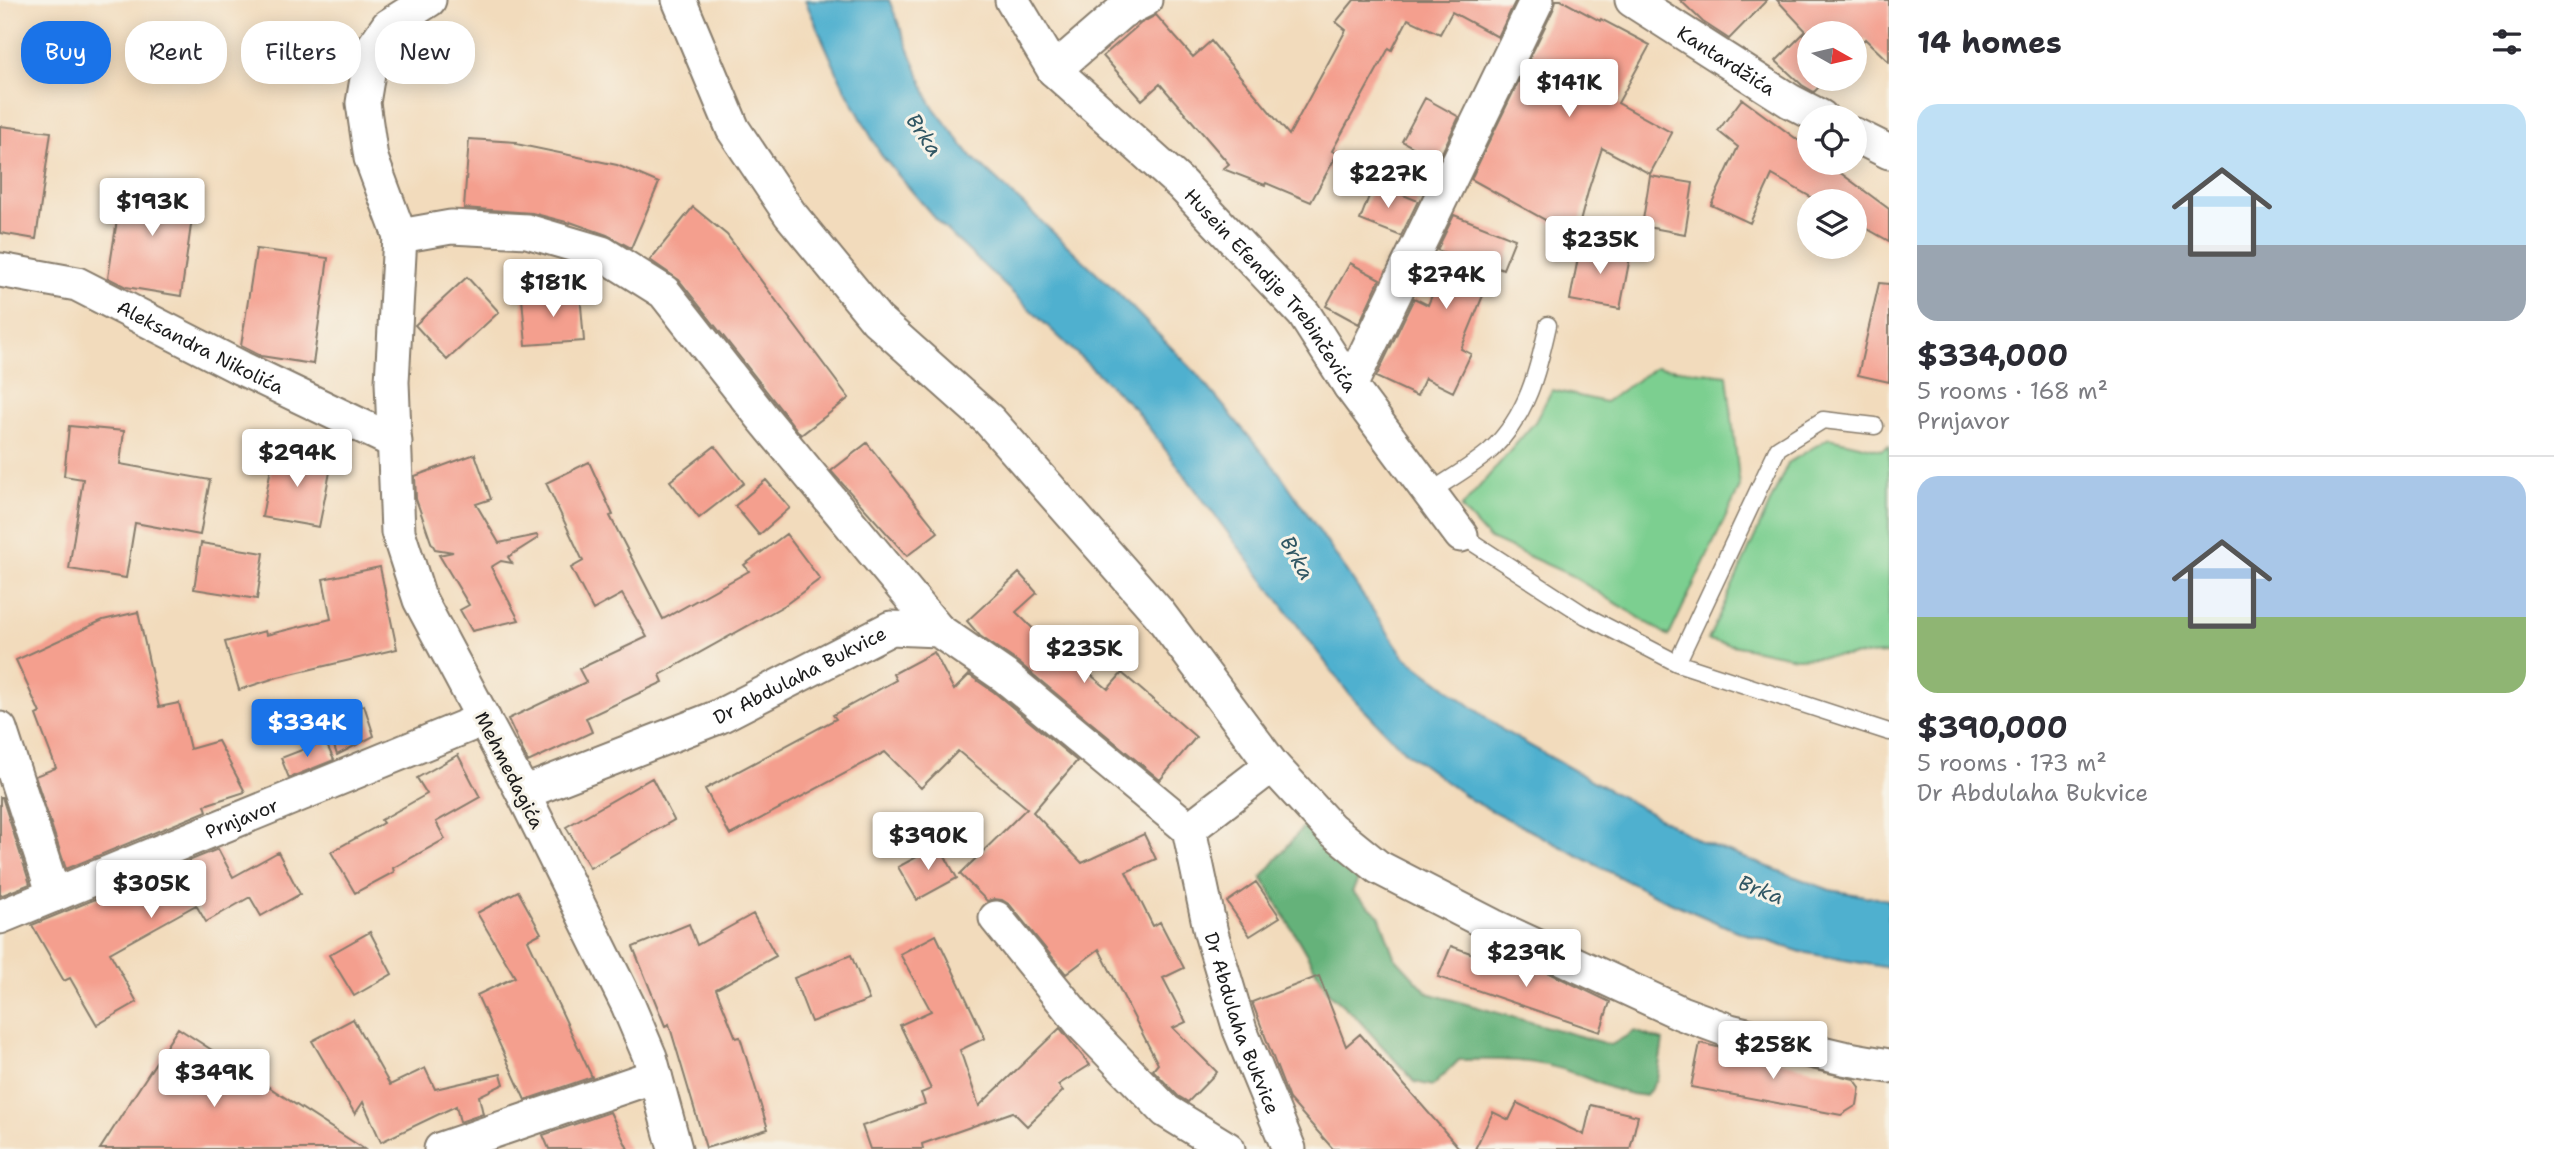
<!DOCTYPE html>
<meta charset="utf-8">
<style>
:root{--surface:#fff;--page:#f7f7f7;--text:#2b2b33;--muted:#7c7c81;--line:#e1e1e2;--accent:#1a73e8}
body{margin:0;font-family:"Shantell Sans",sans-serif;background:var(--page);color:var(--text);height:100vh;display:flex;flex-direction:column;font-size:26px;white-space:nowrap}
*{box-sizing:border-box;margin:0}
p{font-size:23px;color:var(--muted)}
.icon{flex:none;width:38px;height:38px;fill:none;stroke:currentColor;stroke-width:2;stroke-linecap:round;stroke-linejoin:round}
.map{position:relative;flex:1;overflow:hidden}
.side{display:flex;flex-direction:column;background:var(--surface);width:665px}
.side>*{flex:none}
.banner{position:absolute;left:21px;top:21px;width:665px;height:63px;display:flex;gap:14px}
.needle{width:46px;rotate:98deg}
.tools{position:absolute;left:1797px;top:21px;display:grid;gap:14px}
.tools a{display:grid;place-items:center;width:70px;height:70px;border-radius:50%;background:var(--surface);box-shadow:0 4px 18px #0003;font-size:35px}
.price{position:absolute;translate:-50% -60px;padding:0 16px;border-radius:7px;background:#fff;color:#222;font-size:23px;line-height:46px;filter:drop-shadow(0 2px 4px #0008)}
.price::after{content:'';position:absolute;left:50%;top:42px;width:21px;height:16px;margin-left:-10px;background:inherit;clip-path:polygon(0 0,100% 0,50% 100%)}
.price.on{background:var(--accent);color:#fff}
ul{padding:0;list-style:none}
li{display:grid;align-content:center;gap:14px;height:371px;padding:0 28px}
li+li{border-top:2px solid var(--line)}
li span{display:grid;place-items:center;height:217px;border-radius:21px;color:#555}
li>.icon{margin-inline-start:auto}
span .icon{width:126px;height:126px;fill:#fffc;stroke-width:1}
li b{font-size:30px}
h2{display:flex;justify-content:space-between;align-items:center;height:84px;padding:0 28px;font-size:30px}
.pill{padding:0 24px;border-radius:28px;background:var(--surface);box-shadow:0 4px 18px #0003;font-size:24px;line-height:63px}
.pill.on{background:var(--accent);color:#fff}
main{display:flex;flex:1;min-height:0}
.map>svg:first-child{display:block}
.green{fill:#7ccf90;stroke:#4c7656;stroke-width:2}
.forest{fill:#65b27a;stroke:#40674b;stroke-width:2}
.water{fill:#50b0cf;stroke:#366676;stroke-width:2}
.building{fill:#f49f8e}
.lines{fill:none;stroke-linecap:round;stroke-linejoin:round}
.service-casing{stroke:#877c6c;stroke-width:19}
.minor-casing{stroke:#877c6c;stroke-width:37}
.service{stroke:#fff;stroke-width:16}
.minor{stroke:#fff;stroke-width:33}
.labels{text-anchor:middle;stroke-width:6;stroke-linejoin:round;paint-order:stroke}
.street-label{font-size:19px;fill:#1c1c1c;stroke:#f7f3e8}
.water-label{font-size:21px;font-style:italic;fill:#315764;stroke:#f7f3e8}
</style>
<main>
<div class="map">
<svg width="1889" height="1149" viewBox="0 0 1889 1149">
<rect width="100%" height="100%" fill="#f7f3e8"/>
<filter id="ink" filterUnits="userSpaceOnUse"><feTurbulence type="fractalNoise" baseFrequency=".0143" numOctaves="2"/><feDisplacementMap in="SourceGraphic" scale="14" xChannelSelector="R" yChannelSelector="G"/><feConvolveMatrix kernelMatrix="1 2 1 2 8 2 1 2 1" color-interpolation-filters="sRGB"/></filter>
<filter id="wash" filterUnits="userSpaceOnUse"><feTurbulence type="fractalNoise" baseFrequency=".00686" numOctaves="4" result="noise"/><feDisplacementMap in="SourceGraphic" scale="28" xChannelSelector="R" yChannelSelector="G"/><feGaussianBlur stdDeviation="1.57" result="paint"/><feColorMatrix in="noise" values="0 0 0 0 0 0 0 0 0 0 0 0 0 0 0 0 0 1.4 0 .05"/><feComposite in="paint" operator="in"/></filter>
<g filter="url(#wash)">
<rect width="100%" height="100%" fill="#f2dbbc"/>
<path class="green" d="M 1656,367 L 1727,375 L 1740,487 L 1669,636 L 1570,575 L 1488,538 L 1461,508 L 1535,422 L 1552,390 L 1605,402 Z
M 1829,438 L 1881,450 L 1889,446 L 1889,654 L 1796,658 L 1708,640 L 1788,463 Z"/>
<path class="forest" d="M 1308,821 L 1362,872 L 1352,892 L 1379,915 L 1394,956 L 1428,993 L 1611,1045 L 1635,1031 L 1663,1041 L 1657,1080 L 1646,1096 C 1614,1093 1601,1083 1573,1073 C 1537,1059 1497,1059 1459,1060 L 1433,1086 L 1415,1082 L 1355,1016 L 1329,993 L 1262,877 Z"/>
<path class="water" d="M 805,0 L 889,0 L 931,104 L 971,156 L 1114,289 L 1197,374 L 1281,475 L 1404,656 L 1504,731 L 1702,842 L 1830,890 L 1889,900 L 1889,968 L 1801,952 L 1734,930 L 1652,894 L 1471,800 L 1404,751 L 1350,695 L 1134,408 L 939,223 L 881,155 L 841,81 Z"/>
<g id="blocks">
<path class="building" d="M 1354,0 L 1516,0 L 1498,37 L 1452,12 L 1440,34 L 1408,19 L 1392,50 L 1389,48 L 1332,151 L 1337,154 L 1311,202 L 1266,183 L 1265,185 L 1223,169 L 1229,164 L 1160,84 L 1142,100 L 1103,56 L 1141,23 L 1156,15 L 1193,57 L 1211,41 L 1289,135 L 1346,30 L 1336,22 Z
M 1556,0 L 1561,0 L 1600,21 L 1601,19 L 1650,45 L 1618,103 L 1672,133 L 1650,174 L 1602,148 L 1589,188 L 1576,237 L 1471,179 L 1554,8 Z
M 1680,0 L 1767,0 L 1729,39 L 1703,22 Z
M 1777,0 L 1889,0 L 1889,62 L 1865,39 L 1855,49 L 1855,33 L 1810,33 L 1810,79 L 1827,79 L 1814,92 L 1802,85 L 1776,61 L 1806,31 Z
M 1425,98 L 1459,117 L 1438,161 L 1402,141 Z
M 1742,99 L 1810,149 L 1810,163 L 1827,163 L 1889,209 L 1889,241 L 1855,222 L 1855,201 L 1818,201 L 1772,175 L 1750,223 L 1711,205 L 1738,147 L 1718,131 Z
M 0,126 L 51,132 L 36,239 L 0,233 Z
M 469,139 L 516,142 L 516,144 L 617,165 L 659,183 L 631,248 L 607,235 L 570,222 L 570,223 L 532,213 L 464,208 Z
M 1650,176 L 1693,183 L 1685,234 L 1642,226 Z
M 123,181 L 196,190 L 181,296 L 126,287 L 108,278 Z
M 1374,183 L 1418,201 L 1401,236 L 1360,220 Z
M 693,207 L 727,235 L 849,398 L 801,435 L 679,280 L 650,260 Z
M 1454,215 L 1515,239 L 1503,269 L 1495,266 L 1461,349 L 1471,354 L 1453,392 L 1425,378 L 1417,396 L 1376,377 L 1414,298 L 1428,305 L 1449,254 L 1437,250 Z
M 1581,242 L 1631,252 L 1620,309 L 1570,300 Z
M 256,249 L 328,258 L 313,364 L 261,356 L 241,346 Z
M 1350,263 L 1380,279 L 1359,324 L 1326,306 Z
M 467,277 L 499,312 L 447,360 L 415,325 Z
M 1879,283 L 1889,284 L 1889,382 L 1858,375 Z
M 580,294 L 584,341 L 526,345 L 522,298 Z
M 69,426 L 124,431 L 120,464 L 210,480 L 200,535 L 135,523 L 126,578 L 69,569 L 83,479 L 64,476 Z
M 867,443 L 938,532 L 907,556 L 831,471 Z
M 715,446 L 744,483 L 699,518 L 670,481 Z
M 274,451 L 332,462 L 319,527 L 262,517 Z
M 475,454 L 491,499 L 476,504 L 499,543 L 537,535 L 538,538 L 508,557 L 512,563 L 501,561 L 491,567 L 519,620 L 472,631 L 460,610 L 469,605 L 439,555 L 453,552 L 435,549 L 431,542 L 416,499 L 415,476 Z
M 589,462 L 613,515 L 610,516 L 663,619 L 749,571 L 744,565 L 786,534 L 820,579 L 785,605 L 660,675 L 663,682 L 586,718 L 592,732 L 528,762 L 508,719 L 586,682 L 579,669 L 647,637 L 622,594 L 593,610 L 571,568 L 583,561 L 546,483 Z
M 766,480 L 790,508 L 759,535 L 735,506 Z
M 201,543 L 264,553 L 257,599 L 194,589 Z
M 380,567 L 397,649 L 278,677 L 239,690 L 225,642 L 265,631 L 266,635 L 331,619 L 323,579 Z
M 1019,573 L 1037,593 L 1016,612 L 1060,655 L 1063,652 L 1108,689 L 1122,673 L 1196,737 L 1160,780 L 1018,662 L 980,636 L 967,621 Z
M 138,612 L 159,707 L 179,703 L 190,749 L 218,741 L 245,792 L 205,805 L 207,811 L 66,869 L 35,776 L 56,768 L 36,715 L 40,713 L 16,660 L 103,620 Z
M 934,652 L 954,690 L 969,675 L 994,692 L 1077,761 L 1033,812 L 1082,863 L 1144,834 L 1156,859 L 1126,872 L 1153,926 L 1160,922 L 1184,968 L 1163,978 L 1186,1022 L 1173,1028 L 1217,1072 L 1188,1102 L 1178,1096 L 1153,1070 L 1158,1064 L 1099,949 L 1066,974 L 1010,905 L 1002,900 L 994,899 L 987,901 L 960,874 L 1027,808 L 958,751 L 921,788 L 885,752 L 730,835 L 705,789 L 836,719 L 833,715 L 896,680 L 893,674 Z
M 364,705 L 374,736 L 337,755 L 325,718 Z
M 325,741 L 334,760 L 289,778 L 281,758 Z
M 458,755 L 480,797 L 436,822 L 445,839 L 393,868 L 394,872 L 355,893 L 331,852 L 383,823 L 381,820 L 427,794 L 417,778 Z
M 652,778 L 674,820 L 590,868 L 566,827 Z
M 0,797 L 2,797 L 30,884 L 0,896 Z
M 939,845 L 957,878 L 917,900 L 898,867 Z
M 218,849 L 233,877 L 278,852 L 300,894 L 261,916 L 250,897 L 206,922 L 196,905 L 110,953 L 137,1002 L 97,1025 L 70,978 L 64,981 L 32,925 Z
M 1256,882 L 1280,917 L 1250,936 L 1227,902 Z
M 518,891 L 541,933 L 528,940 L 592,1077 L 525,1100 L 477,995 L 515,977 L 477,913 Z
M 753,914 L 776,956 L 716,989 L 736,1038 L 740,1037 L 768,1129 L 706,1148 L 669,1024 L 665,1026 L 633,947 L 689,924 L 697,945 Z
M 370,932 L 392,974 L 354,996 L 329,955 Z
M 936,935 L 985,1038 L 960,1050 L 979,1106 L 1060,1028 L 1090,1065 L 1058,1085 L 1063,1091 L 1027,1126 L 1013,1112 L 922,1144 L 923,1149 L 870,1149 L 862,1126 L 925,1104 L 921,1093 L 931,1089 L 900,1025 L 931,1011 L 900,954 Z
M 1451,946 L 1534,976 L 1537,967 L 1610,1002 L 1600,1032 L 1438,977 Z
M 851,955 L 869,1000 L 811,1022 L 794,978 Z
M 1319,976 L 1346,1046 L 1360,1034 L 1460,1149 L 1333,1149 L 1289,1099 L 1252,1002 Z
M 353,1019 L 390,1085 L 425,1068 L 435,1089 L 501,1074 L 504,1084 L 479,1096 L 483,1114 L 460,1122 L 456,1106 L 381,1142 L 363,1102 L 355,1114 L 312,1041 Z
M 178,1028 L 364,1149 L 100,1149 Z
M 1700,1043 L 1854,1079 L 1860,1087 L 1857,1105 L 1841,1115 L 1691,1087 Z
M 1517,1103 L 1584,1135 L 1591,1105 L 1638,1116 L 1630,1149 L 1475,1149 L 1493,1112 L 1509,1120 Z
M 610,1112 L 628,1149 L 549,1149 L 543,1135 Z"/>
</g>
</g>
<g filter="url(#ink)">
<use href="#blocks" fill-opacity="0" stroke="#877c6c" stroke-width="2"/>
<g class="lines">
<defs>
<path id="service" d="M 1429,493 C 1449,479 1473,466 1491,450 C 1527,416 1538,371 1548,325
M 1461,535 L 1586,616 L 1677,663 L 1889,732
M 1677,663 L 1778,448 L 1823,420 L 1875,426"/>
<g id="minor">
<path d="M 679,0 L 733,129 L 790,214 L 877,320 L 989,420 L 1077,520 L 1158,612 L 1272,765 L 1330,828 L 1378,867 L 1493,926 L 1681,1013 L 1730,1031 L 1843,1058 L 1889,1066"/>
<path id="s1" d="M 1012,0 L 1054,70 L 1181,184 L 1304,314 L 1350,386 L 1461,535"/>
<path id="s2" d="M 1632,0 L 1790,101 L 1821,117"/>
<path d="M 1054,70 L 1121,12 L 1145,0"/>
<path d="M 1855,135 L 1889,152"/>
<path d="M 400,236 L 371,158 L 363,103 L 372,49 L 388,26 L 429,0"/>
<path id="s3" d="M 0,270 L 77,284 L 241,368 L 395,442"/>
<path d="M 1350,386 L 1537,0"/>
<path d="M 0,729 L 54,895"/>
<path id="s4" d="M 523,793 L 718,717 L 891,628 L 938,630 L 1006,677 L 1189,829 L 1211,933 L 1240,1030 L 1289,1149"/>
<path d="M 1189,829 L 1272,765"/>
<path id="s5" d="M 0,917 L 484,719"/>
<path d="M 996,918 L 1081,1023 L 1166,1111 L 1228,1149"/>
<path d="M 441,1149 L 655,1076"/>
<path d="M 675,1149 L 650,1057 L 628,1005 L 523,793 L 420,600 L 398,532 L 392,382 L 400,236 L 451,227 L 527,231 L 602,253 L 664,292 L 762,417 L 938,630"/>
</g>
</defs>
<use href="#service" class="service-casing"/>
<use href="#minor" class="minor-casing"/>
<use href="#service" class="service"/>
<use href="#minor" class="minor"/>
</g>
</g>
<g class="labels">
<g class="street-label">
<text dy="7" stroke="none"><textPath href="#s2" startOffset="112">Kantardžića</textPath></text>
<text dy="7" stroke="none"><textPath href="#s1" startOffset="392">Husein Efendije Trebinčevića</textPath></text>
<text dy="7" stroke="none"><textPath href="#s3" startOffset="217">Aleksandra Nikolića</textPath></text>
<text dy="7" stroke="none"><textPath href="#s4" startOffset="301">Dr Abdulaha Bukvice</textPath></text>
<text transform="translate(510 770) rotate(63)" y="7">Mehmedagića</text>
<text dy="7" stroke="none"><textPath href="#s5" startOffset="261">Prnjavor</textPath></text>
<text dy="7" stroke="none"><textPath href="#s4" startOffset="973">Dr Abdulaha Bukvice</textPath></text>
</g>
<g class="water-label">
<text transform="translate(924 135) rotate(56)" y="7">Brka</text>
<text transform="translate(1297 558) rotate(61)" y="7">Brka</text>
<text transform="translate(1761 890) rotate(21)" y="7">Brka</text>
</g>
</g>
</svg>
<div class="tools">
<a><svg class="needle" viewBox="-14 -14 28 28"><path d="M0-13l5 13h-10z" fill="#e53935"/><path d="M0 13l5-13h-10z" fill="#7c7c81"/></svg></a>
<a><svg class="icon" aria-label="locate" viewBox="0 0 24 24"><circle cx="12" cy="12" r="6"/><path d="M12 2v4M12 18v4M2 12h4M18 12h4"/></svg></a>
<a><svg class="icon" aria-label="layers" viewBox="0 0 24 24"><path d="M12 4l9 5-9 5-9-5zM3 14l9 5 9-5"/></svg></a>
</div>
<b class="price" style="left:1569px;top:119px">$141K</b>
<b class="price" style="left:1388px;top:210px">$227K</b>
<b class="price" style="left:152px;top:238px">$193K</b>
<b class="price" style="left:1600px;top:276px">$235K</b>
<b class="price" style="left:1446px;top:311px">$274K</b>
<b class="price" style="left:553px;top:319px">$181K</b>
<b class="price" style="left:297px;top:489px">$294K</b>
<b class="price" style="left:1084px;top:685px">$235K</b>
<b class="price on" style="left:307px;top:759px">$334K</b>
<b class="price" style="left:928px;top:872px">$390K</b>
<b class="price" style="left:151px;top:920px">$305K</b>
<b class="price" style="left:1526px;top:989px">$239K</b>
<b class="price" style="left:1773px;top:1081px">$258K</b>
<b class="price" style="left:214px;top:1109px">$349K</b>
<div class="banner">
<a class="pill on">Buy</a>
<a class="pill">Rent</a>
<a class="pill">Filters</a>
<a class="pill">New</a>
</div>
</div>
<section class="side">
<h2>14 homes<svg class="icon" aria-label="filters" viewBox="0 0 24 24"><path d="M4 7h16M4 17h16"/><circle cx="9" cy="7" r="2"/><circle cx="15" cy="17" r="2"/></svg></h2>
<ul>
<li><span style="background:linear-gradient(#bfe0f5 65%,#9aa5b1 0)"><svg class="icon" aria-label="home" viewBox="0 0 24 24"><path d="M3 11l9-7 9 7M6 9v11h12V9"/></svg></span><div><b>$334,000</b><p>5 rooms · 168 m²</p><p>Prnjavor</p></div></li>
<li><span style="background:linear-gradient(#a9c7e8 65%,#8fb573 0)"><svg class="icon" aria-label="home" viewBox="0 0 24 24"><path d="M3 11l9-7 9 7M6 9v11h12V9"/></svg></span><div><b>$390,000</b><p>5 rooms · 173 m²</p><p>Dr Abdulaha Bukvice</p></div></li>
</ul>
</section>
</main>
